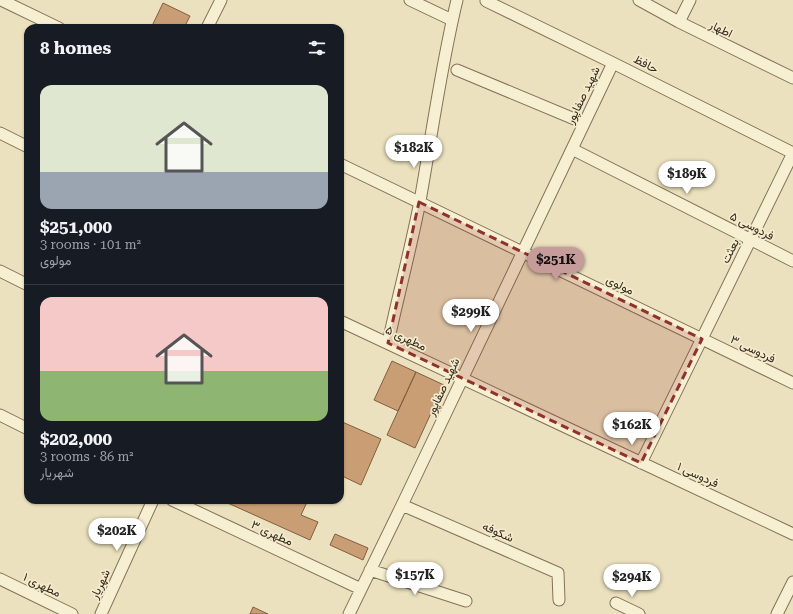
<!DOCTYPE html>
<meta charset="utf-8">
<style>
:root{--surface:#171b24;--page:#242831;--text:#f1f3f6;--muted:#9ea1a6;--line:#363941;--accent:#c59c9a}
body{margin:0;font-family:"Roboto Serif",Vazirmatn,serif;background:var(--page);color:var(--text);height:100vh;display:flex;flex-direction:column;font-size:15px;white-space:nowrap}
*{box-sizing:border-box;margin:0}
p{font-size:13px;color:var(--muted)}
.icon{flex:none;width:22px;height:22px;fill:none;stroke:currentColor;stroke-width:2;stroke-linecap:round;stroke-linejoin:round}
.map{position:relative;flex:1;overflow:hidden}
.drawer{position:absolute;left:24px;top:24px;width:320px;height:480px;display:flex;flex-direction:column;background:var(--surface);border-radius:12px;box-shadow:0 1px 3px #0004}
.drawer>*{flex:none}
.price{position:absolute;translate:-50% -34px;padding:0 9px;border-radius:14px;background:#fff;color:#222;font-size:13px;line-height:26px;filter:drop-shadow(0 1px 2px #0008)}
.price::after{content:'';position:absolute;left:50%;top:24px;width:12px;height:9px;margin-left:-6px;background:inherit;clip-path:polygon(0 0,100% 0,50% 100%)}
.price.on{background:var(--accent);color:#111}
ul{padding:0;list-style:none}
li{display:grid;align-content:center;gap:8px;height:212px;padding:0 16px}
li+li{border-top:1px solid var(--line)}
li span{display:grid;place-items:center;height:124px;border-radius:12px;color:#555}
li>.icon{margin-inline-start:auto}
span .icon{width:72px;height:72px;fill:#fffc;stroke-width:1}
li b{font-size:17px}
h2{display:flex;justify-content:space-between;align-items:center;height:48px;padding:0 16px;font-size:17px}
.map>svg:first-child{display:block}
.building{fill:#c99e75;stroke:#825e3e}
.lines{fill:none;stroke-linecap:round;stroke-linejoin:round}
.street-casing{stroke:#837258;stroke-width:13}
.street{stroke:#f7efd1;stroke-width:11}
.marked{fill:#90312a;fill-opacity:0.2;stroke:#90312a;stroke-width:3;stroke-dasharray:8 5;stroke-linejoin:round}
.labels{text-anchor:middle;stroke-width:3.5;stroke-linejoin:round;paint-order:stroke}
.street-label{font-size:12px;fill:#33291c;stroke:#f4ebcd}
</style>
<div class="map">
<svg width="793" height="614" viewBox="0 0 793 614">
<rect width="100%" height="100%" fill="#ece1be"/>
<path class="building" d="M 163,3 L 190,16 L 184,28 L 151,28 Z
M 392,361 L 416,372 L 398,411 L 374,400 Z
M 416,372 L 444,385 L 415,448 L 387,435 Z
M 340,421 L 381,439 L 361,485 L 340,475 Z
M 221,500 L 308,500 L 301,515 L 318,522 L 310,540 Z
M 335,534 L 368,548 L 363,560 L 330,545 Z
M 253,607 L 268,614 L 250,614 Z"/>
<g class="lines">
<defs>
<path id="street" d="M 1,0 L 59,28
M 410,0 L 452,20
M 639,0 L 679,22 L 793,78
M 486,1 L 613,63 L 793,153
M 679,22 L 690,0
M 207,28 L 221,0
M 457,70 L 584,123
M 0,133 L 28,147
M 572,149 L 793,261
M 340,164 L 793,383
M 0,271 L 28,285
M 340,321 L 793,534
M 388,343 C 398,296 411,248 420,201 C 432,134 441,66 457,0
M 0,415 L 28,429
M 641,463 L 793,153
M 172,500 L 361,589
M 402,505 L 558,573 L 559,600
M 370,570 L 466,601
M 0,579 L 72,614
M 616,603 L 639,614
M 101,614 L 153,500
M 349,614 L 402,505 L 613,63
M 777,614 L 793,582"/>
</defs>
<use href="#street" class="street-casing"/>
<use href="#street" class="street"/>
</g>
<path class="marked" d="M 419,202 L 702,339 L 641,463 L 388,343 Z"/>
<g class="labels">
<g class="street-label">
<text transform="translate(721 29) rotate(26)" y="4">اطهار</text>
<text transform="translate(646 64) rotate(27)" y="4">حافظ</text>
<text transform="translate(583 95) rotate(-64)" y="4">شهید صفاپور</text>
<text transform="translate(752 226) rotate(27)" y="4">فردوسی ۵</text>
<text transform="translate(730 251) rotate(-64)" y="4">بعثت</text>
<text transform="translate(620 285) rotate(26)" y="4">مولوی</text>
<text transform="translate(406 338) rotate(25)" y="4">مطهری ۵</text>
<text transform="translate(753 349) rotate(26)" y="4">فردوسی ۳</text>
<text transform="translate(443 387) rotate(-65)" y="4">شهید صفاپور</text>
<text transform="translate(698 475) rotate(25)" y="4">فردوسی ۱</text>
<text transform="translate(498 532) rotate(24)" y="4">شکوفه</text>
<text transform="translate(272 533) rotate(25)" y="4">مطهری ۳</text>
<text transform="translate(100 584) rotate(-65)" y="4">شهریار</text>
<text transform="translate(42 585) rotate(26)" y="4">مطهری ۱</text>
</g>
</g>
</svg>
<b class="price" style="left:414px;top:169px">$182K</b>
<b class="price" style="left:687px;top:195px">$189K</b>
<b class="price on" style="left:556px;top:281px">$251K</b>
<b class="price" style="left:471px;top:333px">$299K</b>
<b class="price" style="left:632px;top:446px">$162K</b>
<b class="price" style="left:117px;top:552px">$202K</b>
<b class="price" style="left:415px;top:596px">$157K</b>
<b class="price" style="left:632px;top:598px">$294K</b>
<section class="drawer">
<h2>8 homes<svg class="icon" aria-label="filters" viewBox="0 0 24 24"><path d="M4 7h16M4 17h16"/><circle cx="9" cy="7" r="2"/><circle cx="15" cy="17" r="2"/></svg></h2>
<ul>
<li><span style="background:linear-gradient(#dfe7d0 70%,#9aa5b1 0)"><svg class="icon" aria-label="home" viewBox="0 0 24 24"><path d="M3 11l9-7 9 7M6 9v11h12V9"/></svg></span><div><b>$251,000</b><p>3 rooms · 101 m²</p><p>مولوی</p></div></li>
<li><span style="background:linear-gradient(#f6c9c9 60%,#8fb573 0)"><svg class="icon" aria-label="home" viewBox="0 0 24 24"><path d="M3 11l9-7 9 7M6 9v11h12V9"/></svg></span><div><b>$202,000</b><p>3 rooms · 86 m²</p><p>شهریار</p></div></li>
</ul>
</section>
</div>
